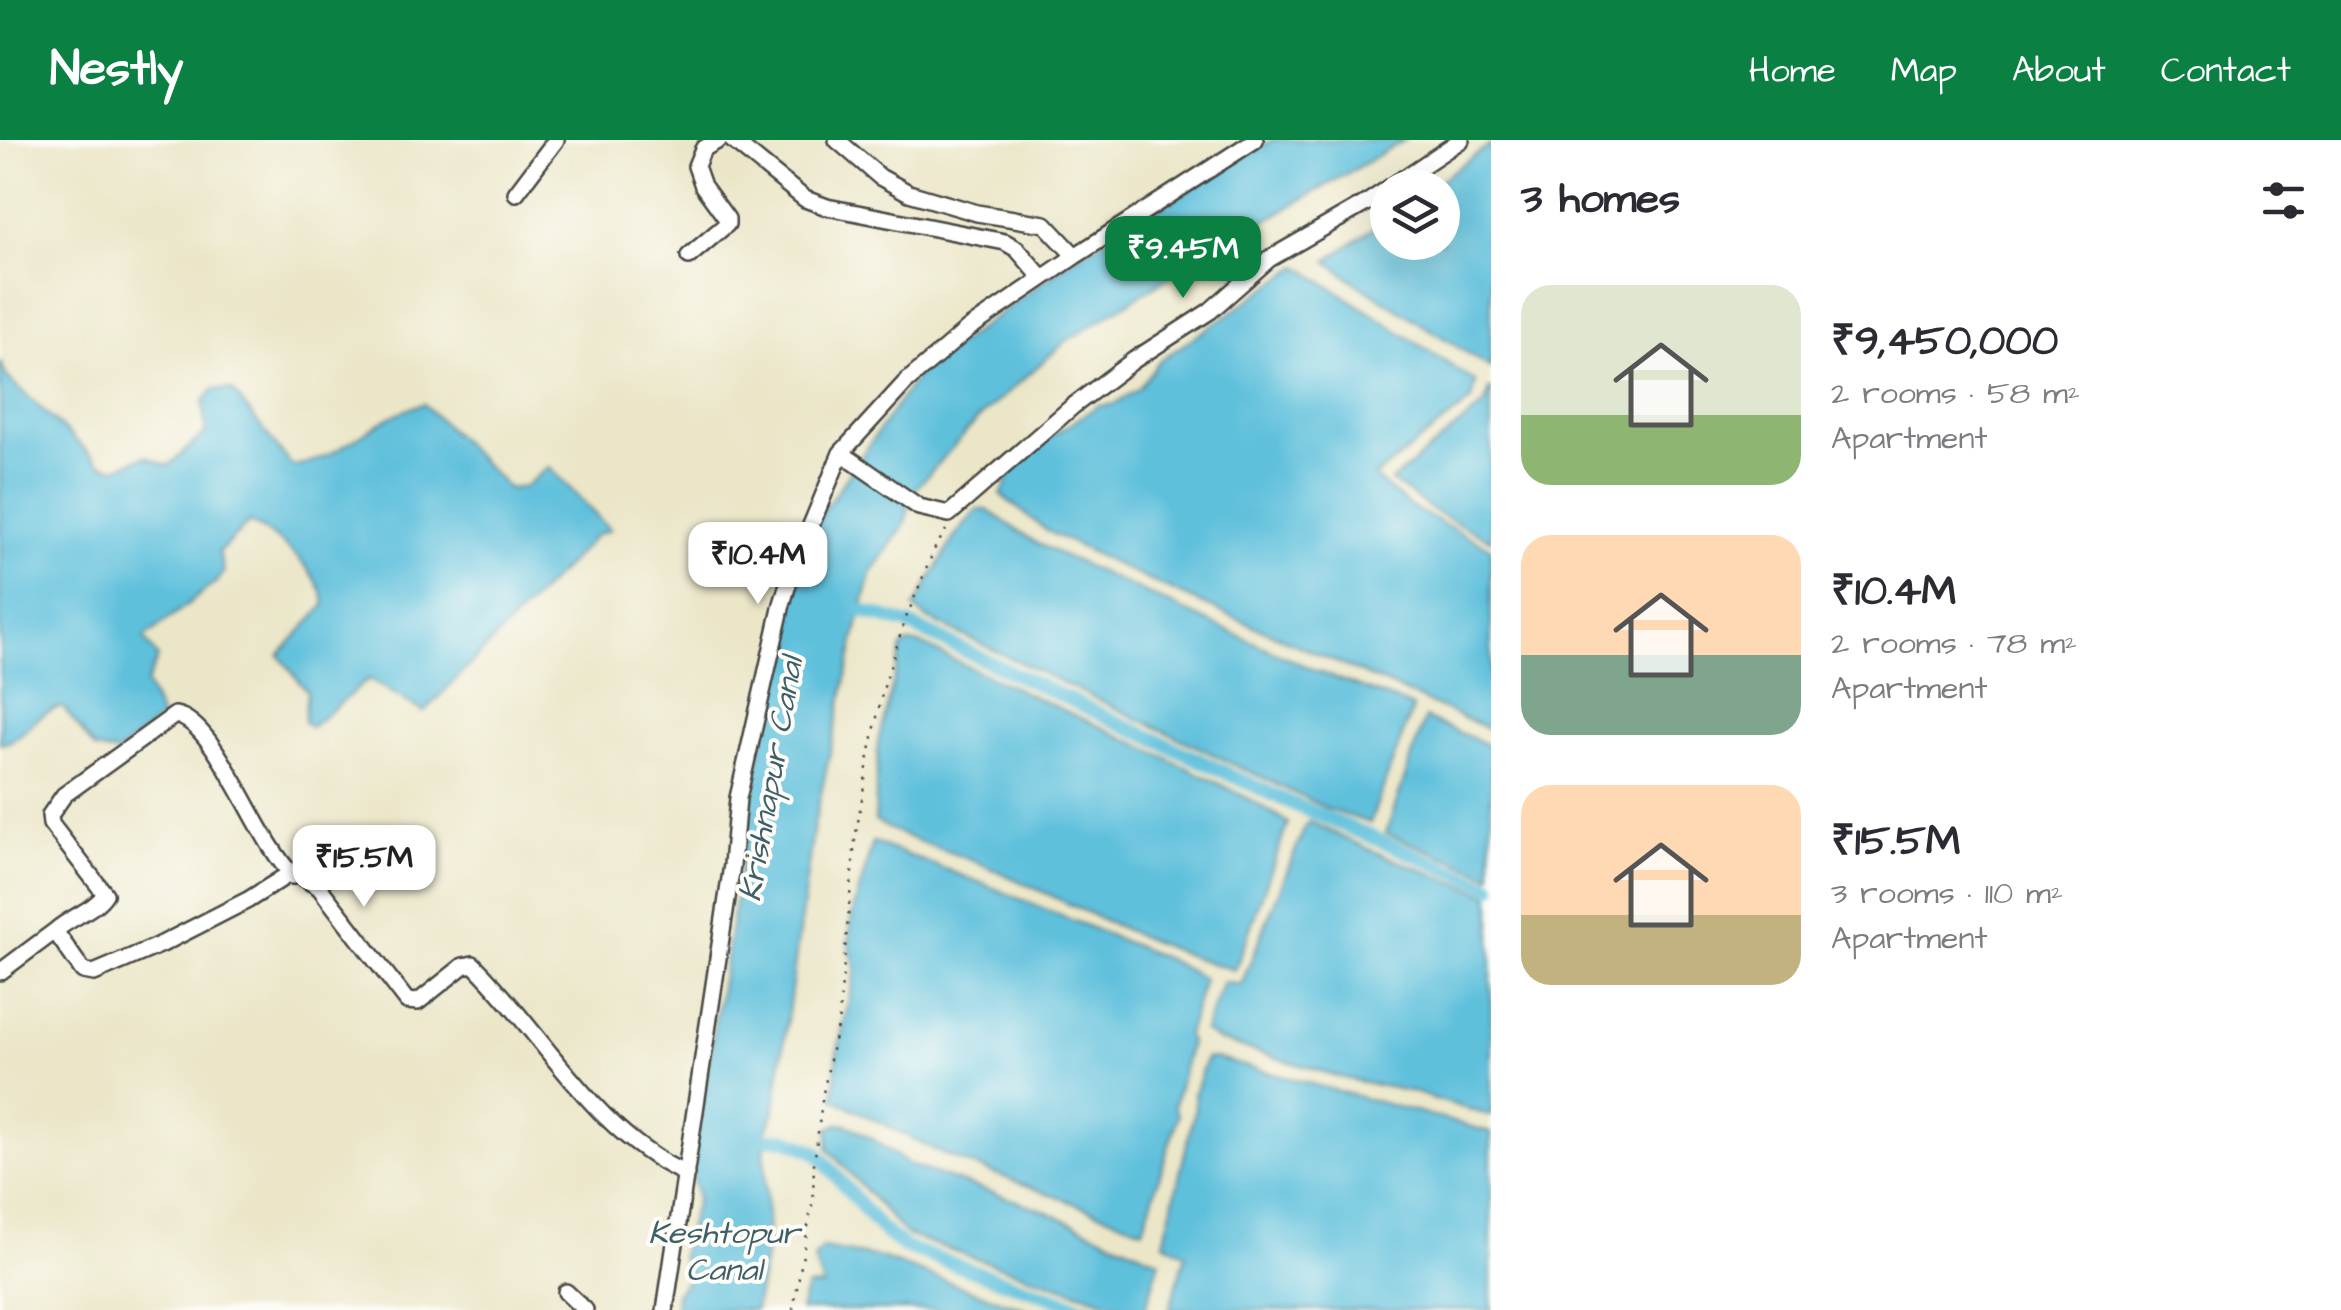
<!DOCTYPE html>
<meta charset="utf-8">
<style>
:root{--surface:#fff;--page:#f2f2f3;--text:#2b2b33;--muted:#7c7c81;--accent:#0b8043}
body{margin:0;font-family:"Architects Daughter",sans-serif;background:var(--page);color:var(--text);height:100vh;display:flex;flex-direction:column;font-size:38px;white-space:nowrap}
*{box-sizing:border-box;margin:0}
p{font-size:32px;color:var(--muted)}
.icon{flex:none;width:55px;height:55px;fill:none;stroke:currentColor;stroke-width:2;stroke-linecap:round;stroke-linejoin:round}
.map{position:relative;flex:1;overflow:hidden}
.panel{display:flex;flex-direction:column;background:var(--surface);width:850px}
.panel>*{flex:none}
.fabs{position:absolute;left:1370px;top:30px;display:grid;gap:20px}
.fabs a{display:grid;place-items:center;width:90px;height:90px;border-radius:50%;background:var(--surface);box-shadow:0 10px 40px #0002;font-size:50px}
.price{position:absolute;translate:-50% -85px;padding:0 22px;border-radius:20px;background:#fff;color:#222;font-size:32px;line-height:65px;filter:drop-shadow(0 2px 5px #0008)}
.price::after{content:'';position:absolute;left:50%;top:60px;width:30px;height:22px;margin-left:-15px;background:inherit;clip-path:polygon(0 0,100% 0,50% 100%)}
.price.active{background:var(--accent);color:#fff}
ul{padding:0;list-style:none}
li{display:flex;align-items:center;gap:30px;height:250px;padding:0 30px}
li span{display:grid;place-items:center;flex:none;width:280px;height:200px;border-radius:30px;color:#555}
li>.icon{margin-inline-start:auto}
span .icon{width:120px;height:120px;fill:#fffc;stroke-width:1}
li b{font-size:42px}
h2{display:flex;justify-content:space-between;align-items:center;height:120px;padding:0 30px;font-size:42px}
header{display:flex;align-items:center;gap:60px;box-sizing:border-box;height:140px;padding:0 50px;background:var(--accent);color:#fff}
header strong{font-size:48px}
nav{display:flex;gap:55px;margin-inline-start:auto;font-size:35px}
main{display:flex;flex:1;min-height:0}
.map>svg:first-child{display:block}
.water{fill:#5ec0dc;stroke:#447684;stroke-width:2.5}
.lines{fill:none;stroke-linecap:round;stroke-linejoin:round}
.canal{stroke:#5ec0dc;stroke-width:14}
.minor-casing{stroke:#484743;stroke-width:20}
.path{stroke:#484743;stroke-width:2.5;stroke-dasharray:2.5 8;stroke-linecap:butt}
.minor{stroke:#fff;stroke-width:15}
.labels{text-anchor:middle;stroke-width:8;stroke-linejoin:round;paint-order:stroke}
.water-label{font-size:32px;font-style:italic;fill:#3d5f69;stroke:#fdfcf7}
</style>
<header>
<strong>Nestly</strong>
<nav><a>Home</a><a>Map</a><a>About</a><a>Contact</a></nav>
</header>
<main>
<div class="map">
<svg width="1491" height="1170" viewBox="0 0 1491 1170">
<rect width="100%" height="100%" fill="#fdfcf7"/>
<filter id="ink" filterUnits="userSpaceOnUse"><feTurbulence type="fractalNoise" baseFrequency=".01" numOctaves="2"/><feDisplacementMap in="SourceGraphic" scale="20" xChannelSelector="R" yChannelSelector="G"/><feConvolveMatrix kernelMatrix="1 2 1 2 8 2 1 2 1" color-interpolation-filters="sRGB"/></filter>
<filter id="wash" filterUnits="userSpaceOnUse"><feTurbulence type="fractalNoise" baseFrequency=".0048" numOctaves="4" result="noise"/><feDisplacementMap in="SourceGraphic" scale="40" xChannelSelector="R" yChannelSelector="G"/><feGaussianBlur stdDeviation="2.25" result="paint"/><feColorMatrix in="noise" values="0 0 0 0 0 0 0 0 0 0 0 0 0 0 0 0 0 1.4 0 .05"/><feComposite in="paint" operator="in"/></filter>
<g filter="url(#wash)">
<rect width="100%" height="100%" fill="#ebe6c8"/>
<path class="water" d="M 1272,0 L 1405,0 L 1185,127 L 1065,202 L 978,279 L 912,353 L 905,384 L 871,434 L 857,489 L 813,690 L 775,968 L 764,999 L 768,1101 L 755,1170 L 675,1170 L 676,1154 L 690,1136 L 681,1116 L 697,1057 L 691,1030 L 754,645 L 793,432 L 826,367 L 919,233 L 1076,117 Z
M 1491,4 L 1491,228 L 1355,142 L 1327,121 L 1387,78 L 1388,102 L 1442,102 L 1442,48 L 1430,47 Z
M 1299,126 L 1476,242 L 1472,260 L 1374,337 L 1411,367 L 1491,408 L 1491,590 L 1146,439 L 1047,391 L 1001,355 L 1011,333 L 1042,302 L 1098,266 L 1114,264 L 1139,248 L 1158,222 Z
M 0,221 L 7,237 L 101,324 L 116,328 L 145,316 L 168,326 L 206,292 L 203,262 L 214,249 L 232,250 L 292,326 C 340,321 375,275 424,264 L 509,349 L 524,347 L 549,327 L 610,390 L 596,395 L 424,572 L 369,539 L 311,587 L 304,582 L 307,551 L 279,515 L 325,465 C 322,433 277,395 249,382 L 219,412 L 224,432 L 216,442 L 144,498 L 158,518 L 146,543 L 161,578 L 117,613 L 95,609 L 63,567 C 35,570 25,601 0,604 Z
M 1491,248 L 1491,400 L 1437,373 L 1391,341 L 1484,265 Z
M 977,370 L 987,370 L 1038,404 L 1314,530 L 1413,567 L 1370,683 L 1328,669 L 926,478 L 914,468 L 955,396 Z
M 908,503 L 921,504 C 1004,545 1089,580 1173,621 C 1212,640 1252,658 1288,683 L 1235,830 C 1154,809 1067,761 990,728 C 953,711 910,702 875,681 L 878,602 L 902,507 Z
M 1425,578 L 1491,606 L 1491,736 L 1386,693 Z
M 1310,682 L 1375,712 L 1491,756 L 1491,976 L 1412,952 L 1343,938 L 1218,900 L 1204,891 L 1223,842 L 1241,845 L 1305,687 Z
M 873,702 L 984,744 L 1169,820 L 1204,839 L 1187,895 L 1190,902 L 1174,967 L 1178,976 L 1143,1089 L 945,1015 L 834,959 L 837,914 L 856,829 L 849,806 L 851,779 Z
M 1206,918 L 1218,919 L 1491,992 L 1491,1170 L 1169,1170 L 1186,1114 L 1164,1102 L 1195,969 L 1194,954 Z
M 837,984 L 846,984 L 871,998 L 909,1025 L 1038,1068 L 1160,1121 L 1145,1170 L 1131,1170 L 906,1095 L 828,1009 L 829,989 Z
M 822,1108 L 881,1118 L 1028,1170 L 800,1170 L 807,1147 L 823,1146 L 814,1119 Z"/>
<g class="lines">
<path class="canal" d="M 862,471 L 901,482
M 908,484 L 1295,665 L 1491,747
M 764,999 L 786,999 L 816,1012 L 880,1088 L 904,1107 L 1088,1170"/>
</g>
</g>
<g filter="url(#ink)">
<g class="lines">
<defs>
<path id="minor" d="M 732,0 L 805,59 L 827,67 L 1005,102 L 1017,109 L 1042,138
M 837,0 L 880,37 L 909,53 L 977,73 L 1045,84 L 1075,116
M 516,53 L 556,0
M 689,116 L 727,84 L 727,79 L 703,46 L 696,26 L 703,9 L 719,0
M 841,313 L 919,367 L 949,374 L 1073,266 L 1134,220 L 1210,171 L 1269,119 L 1368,62 L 1461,0
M 55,791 C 70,777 95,770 105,754 L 51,684 L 50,675 L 64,655 L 175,575 C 217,581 257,703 293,735
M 0,832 L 55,791 L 83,831 L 94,833 L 162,804 L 248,760 L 286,736 L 300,736 L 319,747 L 407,861 L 418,862 L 463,826 L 473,824 C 544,894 592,991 686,1034
M 566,1152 L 585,1170
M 665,1170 L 732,725 L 738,658 L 782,464 L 792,431 L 841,313 L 905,243 L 968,189 L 1075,116 L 1255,0"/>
</defs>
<use href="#minor" class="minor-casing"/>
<path class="path" d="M 793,1170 L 813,1059 L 814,1024 L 823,953 L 839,877 L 855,700 L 869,616 L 882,553 L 904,483 L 934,410 L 946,390"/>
<use href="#minor" class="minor"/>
</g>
</g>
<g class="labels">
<g class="water-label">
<text transform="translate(770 639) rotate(-80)" y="11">Krishnapur Canal</text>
<text x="724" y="1103">Keshtopur<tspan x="724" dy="37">Canal</tspan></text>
</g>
</g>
</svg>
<div class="fabs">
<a><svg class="icon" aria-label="layers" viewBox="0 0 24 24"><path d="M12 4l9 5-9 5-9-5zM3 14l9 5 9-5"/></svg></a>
</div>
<b class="price active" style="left:1183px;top:161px">₹9.45M</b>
<b class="price" style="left:758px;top:467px">₹10.4M</b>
<b class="price" style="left:364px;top:770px">₹15.5M</b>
</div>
<section class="panel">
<h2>3 homes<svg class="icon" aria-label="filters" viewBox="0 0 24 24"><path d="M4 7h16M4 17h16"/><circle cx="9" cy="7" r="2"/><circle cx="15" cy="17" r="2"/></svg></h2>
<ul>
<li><span style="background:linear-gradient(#dfe7d0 65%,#8fb573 0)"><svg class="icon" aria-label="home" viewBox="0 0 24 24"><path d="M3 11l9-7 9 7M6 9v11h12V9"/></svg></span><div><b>₹9,450,000</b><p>2 rooms · 58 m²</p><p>Apartment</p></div></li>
<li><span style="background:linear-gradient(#ffd9b3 60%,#7fa58c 0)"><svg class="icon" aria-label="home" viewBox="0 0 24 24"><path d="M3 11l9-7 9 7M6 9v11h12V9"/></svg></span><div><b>₹10.4M</b><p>2 rooms · 78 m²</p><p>Apartment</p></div></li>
<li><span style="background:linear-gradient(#ffd9b3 65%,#c2b280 0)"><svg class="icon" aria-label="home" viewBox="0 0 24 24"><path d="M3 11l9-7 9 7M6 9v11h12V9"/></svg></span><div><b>₹15.5M</b><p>3 rooms · 110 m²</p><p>Apartment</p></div></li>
</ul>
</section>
</main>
